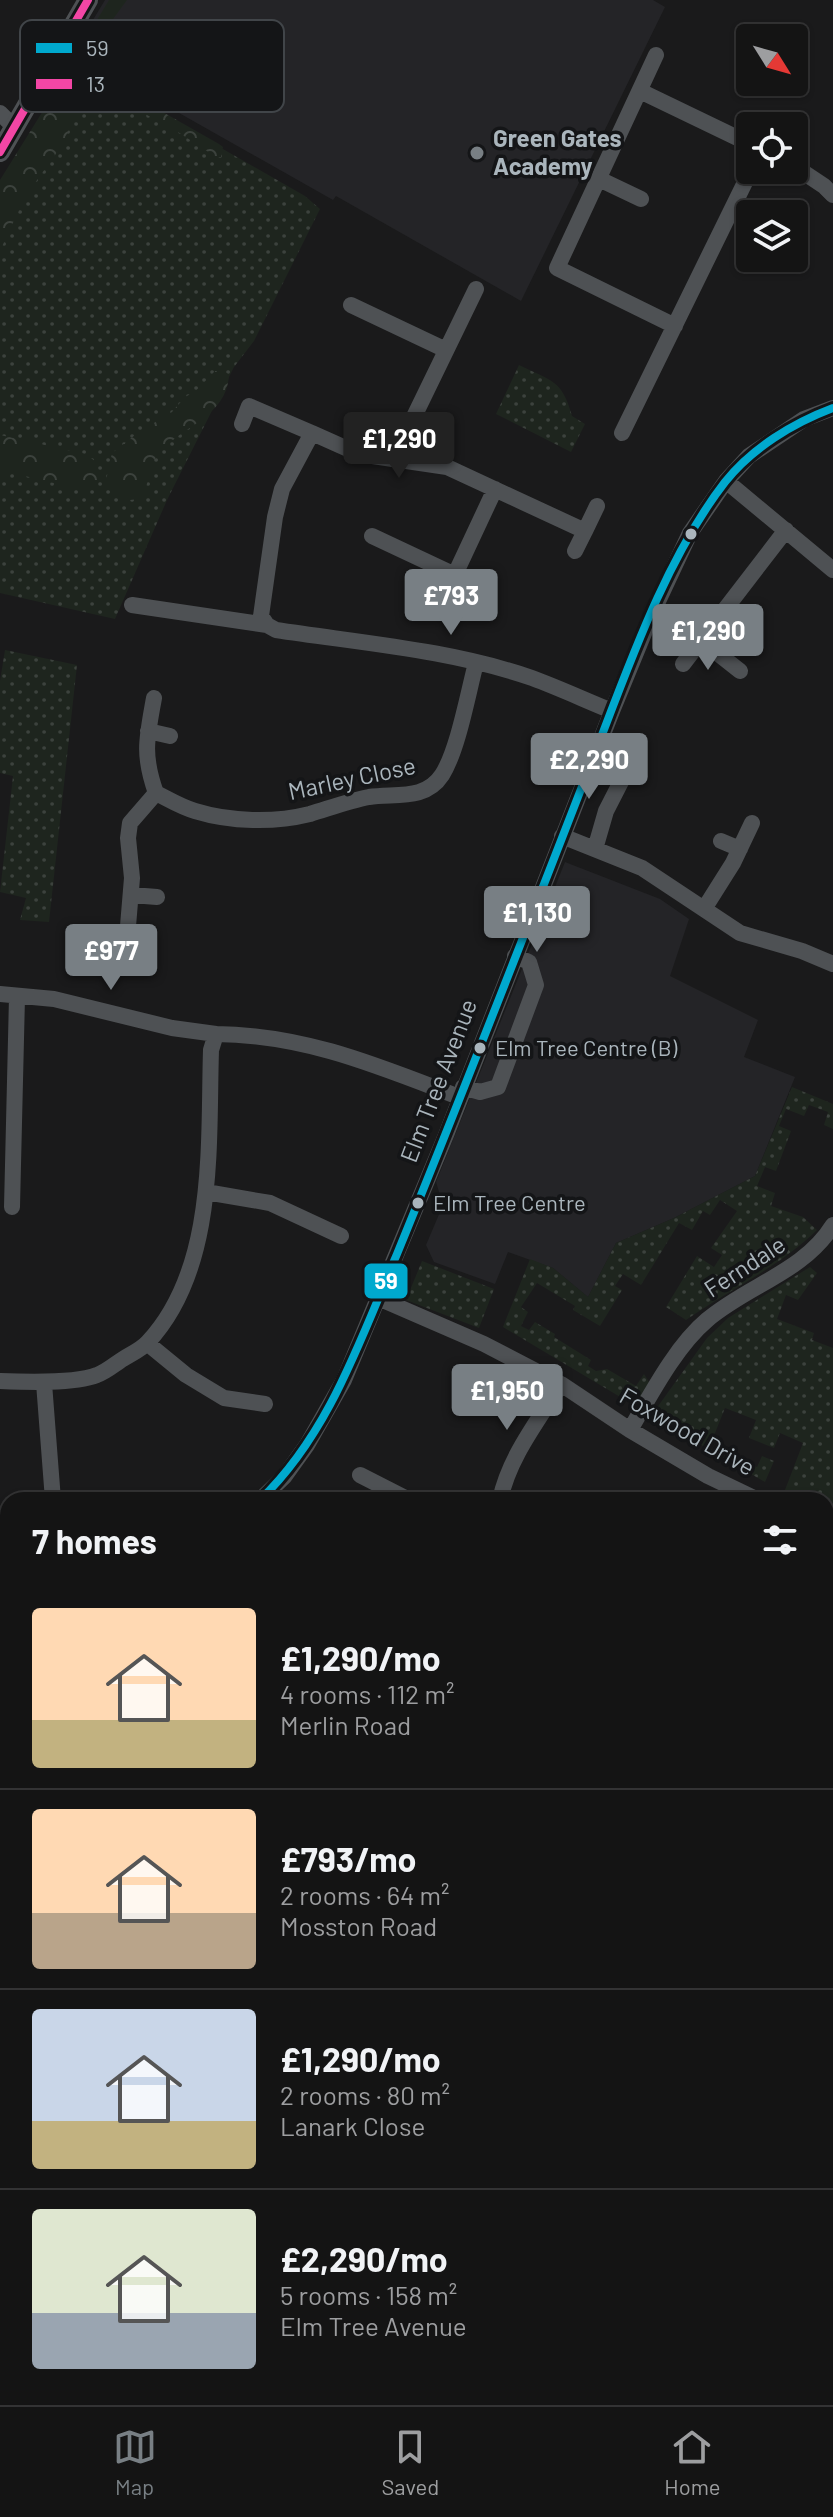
<!DOCTYPE html>
<meta charset="utf-8">
<style>
:root{--surface:#141414;--page:#1d1d1d;--text:#f1f3f6;--muted:#9d9ea0;--line:#333334;--accent:#787f84}
body{margin:0;font-family:Barlow,sans-serif;background:var(--page);color:var(--text);height:100vh;display:flex;flex-direction:column;font-size:30px;white-space:nowrap}
*{box-sizing:border-box;margin:0}
p{font-size:26px;color:var(--muted)}
.icon{flex:none;width:44px;height:44px;fill:none;stroke:currentColor;stroke-width:2;stroke-linecap:round;stroke-linejoin:round}
.map{position:relative;flex:1;overflow:hidden}
.side{position:absolute;left:0px;top:1492px;width:834px;height:914px;display:flex;flex-direction:column;background:var(--surface);border-radius:24px 24px 0 0;box-shadow:0 2px 6px #0004,0 0 0 2px var(--line)}
.side>*{flex:none}
.needle{width:52px;rotate:127deg}
.tools{position:absolute;left:736px;top:24px;display:grid;gap:16px}
.tools a{display:grid;place-items:center;width:72px;height:72px;border-radius:8px;background:var(--surface);box-shadow:0 2px 6px #0004,0 0 0 2px var(--line);font-size:40px}
.price{position:absolute;translate:-50% -68px;padding:0 18px;border-radius:8px;background:var(--accent);color:#fff;font-size:26px;line-height:52px;filter:drop-shadow(0 2px 4px #0008)}
.price::after{content:'';position:absolute;left:50%;top:48px;width:24px;height:18px;margin-left:-12px;background:inherit;clip-path:polygon(0 0,100% 0,50% 100%)}
.price.on{background:#222;color:#fff}
ul{padding:0;list-style:none}
li{display:flex;align-items:center;gap:24px;height:200px;padding:0 32px}
li+li{border-top:2px solid var(--line)}
li span{display:grid;place-items:center;flex:none;width:224px;height:160px;border-radius:8px;color:#555}
li>.icon{margin-inline-start:auto}
span .icon{width:96px;height:96px;fill:#fffc;stroke-width:1}
li b{font-size:34px}
h2{display:flex;justify-content:space-between;align-items:center;height:96px;padding:0 32px;font-size:34px}
.tab-bar{display:flex;justify-content:space-around;align-items:center;height:112px;border-top:2px solid var(--line);background:var(--surface);font-size:22px;color:var(--muted)}
.tab-bar a{display:grid;justify-items:center;gap:4px}
.tab-bar .on{color:var(--accent)}
.map>svg:first-child{display:block}
.built{fill:#242427}
.green{fill:url(#green-dots)}
.forest{fill:url(#forest-crowns)}
.lines{fill:none;stroke-linecap:round;stroke-linejoin:round}
.stream{stroke:#2c3b3e;stroke-width:5}
.minor{stroke:#4e5154;stroke-width:16}
.tertiary{stroke:#4e5154;stroke-width:20}
.bus-1-casing{stroke:#141517;stroke-width:14}
.bus-2-casing{stroke:#141517;stroke-width:14}
.bus-1{stroke:#00a9ce;stroke-width:8}
.bus-2{stroke:#f346a5;stroke-width:8}
.poi-dot{fill:#787f84;stroke:#141517;stroke-width:3}
.bus-dot{fill:#aab5bc;stroke:#141517;stroke-width:3}
.labels{text-anchor:middle;stroke-width:7;stroke-linejoin:round;paint-order:stroke}
.bus-label{font-size:22px;fill:#aab5bc;stroke:#141517;text-anchor:start}
.poi-label{font-size:24px;font-weight:bold;fill:#aab5bc;stroke:#141517;text-anchor:start}
.street-label{font-size:24px;fill:#aab5bc;stroke:#141517}
.key{fill:#141517;stroke:#414549;stroke-width:2}
.key-label{font-size:22px;fill:#aab5bc}
.line-badge{stroke:#141517;stroke-width:3}
.badge-label{font-size:22px;text-anchor:middle;font-weight:bold;fill:#fff}
</style>
<div class="map">
<svg width="833" height="2405" viewBox="0 0 833 2405">
<defs>
<pattern id="green-dots" width="8" height="8" patternUnits="userSpaceOnUse" patternTransform="scale(2)"><rect width="8" height="8" fill="#1e251e"/><path d="M2 2h.1M6 6h.1" fill="none" stroke="#3c423d" stroke-width="1.8" stroke-linecap="round"/></pattern>
<pattern id="forest-crowns" width="20" height="18" patternUnits="userSpaceOnUse" patternTransform="scale(2)"><rect width="20" height="18" fill="#1e251e"/><path d="M2 6a3 3 0 1 1 6 0M12 15a3 3 0 1 1 6 0" fill="none" stroke="#3c423d"/></pattern>
</defs>
<rect width="100%" height="100%" fill="#1a1a1b"/>
<path class="built" d="M 105,0 L 653,0 L 665,7 L 521,301 L 336,196 L 333,200 L 73,53 Z
M 565,862 L 660,899 L 689,919 L 670,976 L 758,1020 L 744,1057 L 795,1077 L 755,1176 L 674,1218 L 616,1243 L 588,1297 L 553,1268 L 508,1252 L 495,1284 L 434,1262 L 426,1245 L 443,1205 L 436,1182 Z
M 0,1784 L 8,1788 L 8,2096 L 0,2091 Z"/>
<path class="green" d="M 87,71 L 305,196 L 320,209 L 254,341 L 234,367 L 167,500 L 115,619 L 0,593 L 0,219 Z
M 519,365 C 551,381 562,379 572,416 L 585,424 L 571,452 L 496,414 Z
M 5,650 L 77,665 L 49,922 L 20,920 L 26,898 L 0,892 L 13,776 L 0,773 L 0,681 Z
M 792,1087 L 833,1104 L 833,1129 L 824,1125 L 828,1112 L 809,1105 L 804,1116 L 786,1109 L 779,1126 L 791,1131 L 776,1171 L 765,1167 L 757,1186 L 775,1193 L 771,1206 L 803,1217 L 817,1230 C 778,1268 730,1289 686,1320 L 666,1307 L 697,1256 L 714,1267 L 722,1255 L 711,1248 L 737,1211 L 720,1200 L 710,1215 L 703,1211 L 692,1230 L 679,1223 L 641,1285 L 623,1274 L 615,1286 L 622,1290 L 600,1326 L 573,1310 L 575,1306 L 537,1283 L 521,1307 L 528,1312 L 521,1326 L 529,1330 L 535,1322 L 555,1334 L 554,1337 L 591,1360 L 588,1366 L 596,1371 L 607,1369 L 636,1386 L 644,1374 L 654,1390 L 642,1410 L 503,1327 L 530,1259 L 553,1268 L 588,1297 L 616,1243 L 674,1218 L 755,1176 Z
M 422,1261 L 494,1289 L 479,1328 L 406,1300 Z
M 810,1267 L 817,1273 L 798,1300 L 786,1295 L 777,1319 L 814,1333 L 812,1340 L 833,1348 L 833,1649 L 826,1662 L 826,1500 L 801,1500 L 785,1490 L 803,1443 L 780,1433 L 774,1448 L 749,1438 L 756,1420 L 725,1408 L 709,1448 L 757,1467 L 762,1456 L 774,1461 L 765,1482 L 660,1421 L 656,1409 L 707,1338 L 728,1318 Z
M 826,1837 L 833,1840 L 833,2147 L 826,2144 Z
M 234,2398 L 423,2398 L 441,2405 L 231,2405 Z"/>
<path class="forest" d="M 109,0 L 127,0 L 108,26 L 102,53 L 96,60 L 87,58 L 78,51 Z
M 73,65 L 77,65 C 85,79 73,81 71,93 C 70,103 76,110 71,124 C 64,146 48,164 35,183 C 20,204 11,228 0,251 L 0,180 L 69,69 Z
M 87,69 L 219,144 L 223,147 L 221,157 L 216,157 L 178,132 L 94,86 L 85,79 Z
M 215,371 L 227,373 L 229,376 C 226,417 182,426 159,453 C 147,466 151,486 139,499 L 130,500 L 105,485 L 112,453 L 139,432 L 172,412 L 185,397 L 196,391 Z
M 0,435 L 85,454 L 98,463 L 98,483 L 92,490 L 83,490 L 0,470 Z
M 826,1849 L 833,1853 L 833,2053 L 826,2055 Z"/>
<g class="lines">
<path class="stream" d="M 826,1582 L 833,1572
M 826,1997 L 833,2000
M 326,2405 L 326,2398"/>
<path class="minor" d="M 656,55 L 557,268 L 675,326
M 640,91 L 750,144
M 0,113 L 14,127
M 794,166 L 824,186 L 833,195
M 599,179 L 641,199
M 351,305 L 446,350
M 242,424 L 249,406 L 312,433
M 622,433 L 751,170
M 399,460 L 408,429 L 476,289
M 726,481 L 833,570
M 597,506 L 585,531 L 447,467 L 359,454 L 312,433 L 282,489 L 275,517 L 261,616 L 267,625 L 276,630 C 361,643 451,650 532,678 C 559,688 585,700 612,711
M 372,536 L 455,575
M 575,551 L 585,531
M 444,598 L 495,489
M 132,605 L 267,625
M 702,641 L 740,671
M 683,664 L 786,530
M 148,731 L 170,736
M 156,793 C 168,799 181,807 195,811 C 231,822 274,823 310,814 C 330,808 349,801 369,797 C 395,793 425,801 442,775 C 458,750 468,693 476,663
M 562,836 L 642,868 L 740,933 L 802,951 L 833,964
M 721,841 L 740,849
M 595,849 L 606,811 L 627,770
M 132,895 L 157,897
M 704,909 L 733,863 L 752,823
M 128,926 L 132,878 L 128,838 L 130,823 L 156,793 C 142,754 147,737 154,698
M 0,994 L 54,999 L 172,1028 L 216,1034
M 463,1087 L 480,1092 L 498,1087 L 536,985 L 529,962 L 515,956
M 206,1192 L 270,1203 L 341,1236
M 12,1207 L 17,997
M 378,1298 L 484,1344 L 561,1384 L 630,1430 L 708,1476 L 758,1500
M 147,1343 L 186,1375 L 224,1398 L 265,1404
M 0,1381 C 25,1382 74,1384 97,1375 C 106,1372 115,1364 123,1359 C 131,1354 142,1349 148,1342 C 217,1268 208,1144 211,1050 L 216,1034 C 306,1035 378,1066 459,1097
M 44,1383 L 53,1500
M 630,1430 C 651,1394 676,1346 707,1320 C 748,1285 804,1272 833,1225
M 360,1475 L 409,1500
M 260,1500 L 284,1477 L 307,1445 L 344,1380 L 446,1135 L 612,711 L 652,614 L 690,533 L 726,481 L 749,456 L 804,419 L 833,408
M 500,1500 C 509,1457 538,1421 561,1384
M 0,1593 L 8,1593
M 831,1721 L 833,1722
M 0,1761 L 8,1763
M 0,2164 L 8,2147
M 826,2258 L 833,2262
M 0,2279 L 8,2283
M 147,2405 L 149,2398
M 527,2405 L 528,2398
M 736,2405 L 738,2398"/>
<path class="tertiary" d="M 0,152 L 88,0
M 826,2333 L 833,2318
M 795,2405 L 798,2398"/>
<defs>
<path id="bus-1" d="M 260,1500 C 329,1434 360,1340 397,1254 C 461,1098 522,941 583,784 C 622,686 660,566 725,482 C 752,448 793,423 833,408"/>
<path id="bus-2" d="M 0,152 L 88,0"/>
</defs>
<use href="#bus-1" class="bus-1-casing"/>
<use href="#bus-2" class="bus-2-casing"/>
<use href="#bus-1" class="bus-1"/>
<use href="#bus-2" class="bus-2"/>
</g>
<circle class="poi-dot" cx="477" cy="153" r="8"/>
<g class="bus-dot">
<circle cx="691" cy="534" r="7"/>
<circle cx="480" cy="1048" r="7"/>
<circle cx="418" cy="1203" r="7"/>
</g>
<g class="labels">
<g class="bus-label">
<text x="495" y="1056">Elm Tree Centre (B)</text>
<text x="433" y="1211">Elm Tree Centre</text>
</g>
<g class="poi-label">
<text x="493" y="147">Green Gates<tspan x="493" dy="28">Academy</tspan></text>
</g>
<g class="street-label">
<text transform="translate(352 779) rotate(-12)" y="8">Marley Close</text>
<text transform="translate(439 1081) rotate(-69)" y="8">Elm Tree Avenue</text>
<text transform="translate(745 1267) rotate(-33)" y="8">Ferndale</text>
<text transform="translate(687 1432) rotate(30)" y="8">Foxwood Drive</text>
</g>
</g>
<rect x="20" y="20" width="264" height="92" rx="12" class="key"/>
<rect x="36" y="43" width="36" height="10" fill="#00a9ce"/>
<rect x="36" y="79" width="36" height="10" fill="#f346a5"/>
<g class="key-label">
<text x="86" y="56">59</text>
<text x="86" y="92">13</text>
</g>
<rect class="line-badge" x="363" y="1262" width="46" height="38" rx="8" fill="#00a9ce"/>
<g class="badge-label">
<text x="386" y="1289">59</text>
</g>
</svg>
<div class="tools">
<a><svg class="needle" viewBox="-14 -14 28 28"><path d="M0-13l5 13h-10z" fill="#e53935"/><path d="M0 13l5-13h-10z" fill="#9d9ea0"/></svg></a>
<a><svg class="icon" aria-label="locate" viewBox="0 0 24 24"><circle cx="12" cy="12" r="6"/><path d="M12 2v4M12 18v4M2 12h4M18 12h4"/></svg></a>
<a><svg class="icon" aria-label="layers" viewBox="0 0 24 24"><path d="M12 4l9 5-9 5-9-5zM3 14l9 5 9-5"/></svg></a>
</div>
<b class="price on" style="left:399px;top:480px">£1,290</b>
<b class="price" style="left:451px;top:637px">£793</b>
<b class="price" style="left:708px;top:672px">£1,290</b>
<b class="price" style="left:589px;top:801px">£2,290</b>
<b class="price" style="left:537px;top:954px">£1,130</b>
<b class="price" style="left:111px;top:992px">£977</b>
<b class="price" style="left:507px;top:1432px">£1,950</b>
<section class="side">
<h2>7 homes<svg class="icon" aria-label="filters" viewBox="0 0 24 24"><path d="M4 7h16M4 17h16"/><circle cx="9" cy="7" r="2"/><circle cx="15" cy="17" r="2"/></svg></h2>
<ul>
<li><span style="background:linear-gradient(#ffd9b3 70%,#c2b280 0)"><svg class="icon" aria-label="home" viewBox="0 0 24 24"><path d="M3 11l9-7 9 7M6 9v11h12V9"/></svg></span><div><b>£1,290/mo</b><p>4 rooms · 112 m²</p><p>Merlin Road</p></div></li>
<li><span style="background:linear-gradient(#ffd9b3 65%,#b9a48a 0)"><svg class="icon" aria-label="home" viewBox="0 0 24 24"><path d="M3 11l9-7 9 7M6 9v11h12V9"/></svg></span><div><b>£793/mo</b><p>2 rooms · 64 m²</p><p>Mosston Road</p></div></li>
<li><span style="background:linear-gradient(#c9d6e8 70%,#c2b280 0)"><svg class="icon" aria-label="home" viewBox="0 0 24 24"><path d="M3 11l9-7 9 7M6 9v11h12V9"/></svg></span><div><b>£1,290/mo</b><p>2 rooms · 80 m²</p><p>Lanark Close</p></div></li>
<li><span style="background:linear-gradient(#dfe7d0 65%,#9aa5b1 0)"><svg class="icon" aria-label="home" viewBox="0 0 24 24"><path d="M3 11l9-7 9 7M6 9v11h12V9"/></svg></span><div><b>£2,290/mo</b><p>5 rooms · 158 m²</p><p>Elm Tree Avenue</p></div></li>
</ul>
</section>
</div>
<nav class="tab-bar">
<a class="on"><svg class="icon" aria-label="map" viewBox="0 0 24 24"><path d="M3 6l6-2 6 2 6-2v14l-6 2-6-2-6 2zM9 4v14M15 6v14"/></svg>Map</a>
<a><svg class="icon" aria-label="saved" viewBox="0 0 24 24"><path d="M7 4h10v16l-5-4-5 4z"/></svg>Saved</a>
<a><svg class="icon" aria-label="home" viewBox="0 0 24 24"><path d="M3 11l9-7 9 7M6 9v11h12V9"/></svg>Home</a>
</nav>
